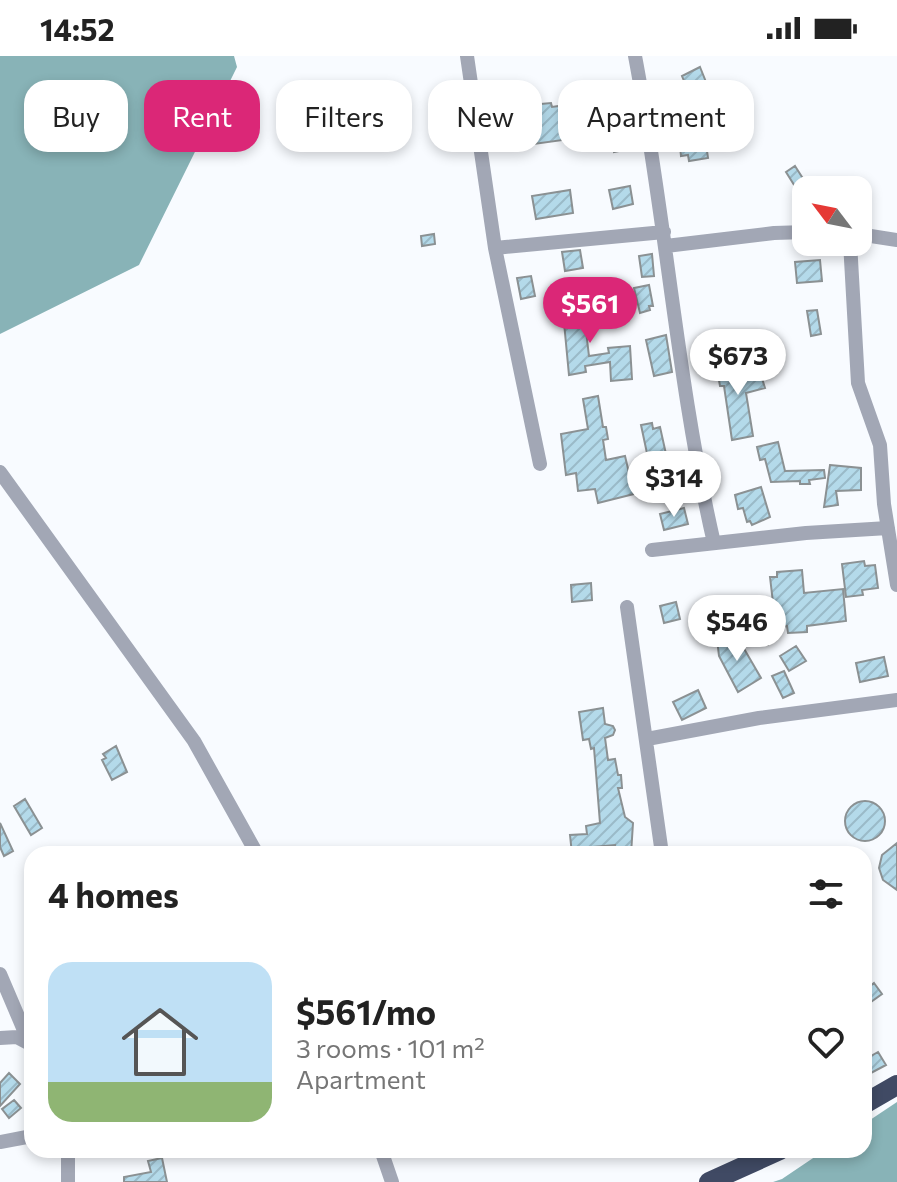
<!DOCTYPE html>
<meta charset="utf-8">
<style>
:root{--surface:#fff;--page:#f6f6f6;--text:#222;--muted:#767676;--line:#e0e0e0;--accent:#db2777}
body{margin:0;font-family:Commissioner,sans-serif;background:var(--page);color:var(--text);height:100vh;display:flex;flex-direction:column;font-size:30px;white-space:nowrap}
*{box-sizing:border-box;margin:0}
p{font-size:26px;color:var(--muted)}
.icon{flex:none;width:44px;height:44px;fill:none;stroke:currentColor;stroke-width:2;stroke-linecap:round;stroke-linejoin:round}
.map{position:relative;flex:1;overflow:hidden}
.sheet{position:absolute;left:24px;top:790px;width:848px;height:312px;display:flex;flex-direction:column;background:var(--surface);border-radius:24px;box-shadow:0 4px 12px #0003}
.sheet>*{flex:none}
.guide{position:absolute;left:24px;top:24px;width:850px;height:72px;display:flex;gap:16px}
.needle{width:52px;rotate:302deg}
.fabs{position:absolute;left:792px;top:120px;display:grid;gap:16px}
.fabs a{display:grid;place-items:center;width:80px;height:80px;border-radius:16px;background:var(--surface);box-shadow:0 4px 12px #0003;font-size:40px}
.price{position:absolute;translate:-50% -68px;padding:0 18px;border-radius:28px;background:#fff;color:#222;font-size:26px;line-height:52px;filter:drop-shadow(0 2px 4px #0008)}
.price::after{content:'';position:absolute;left:50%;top:48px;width:24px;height:18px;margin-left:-12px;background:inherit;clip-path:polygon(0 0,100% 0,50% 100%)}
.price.selected{background:var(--accent);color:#fff}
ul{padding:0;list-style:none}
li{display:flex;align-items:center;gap:24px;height:200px;padding:0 24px}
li+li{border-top:2px solid var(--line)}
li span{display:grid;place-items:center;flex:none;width:224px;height:160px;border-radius:24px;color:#555}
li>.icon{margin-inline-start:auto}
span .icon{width:96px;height:96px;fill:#fffc;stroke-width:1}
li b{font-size:34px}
h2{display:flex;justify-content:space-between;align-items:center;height:96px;padding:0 24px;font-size:34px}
.tag{padding:0 28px;border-radius:24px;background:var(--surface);box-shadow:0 4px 12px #0003;font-size:28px;line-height:72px}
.tag.selected{background:var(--accent);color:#fff}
.status{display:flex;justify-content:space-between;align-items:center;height:56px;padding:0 40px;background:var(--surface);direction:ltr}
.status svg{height:22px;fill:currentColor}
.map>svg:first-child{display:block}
.water{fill:#88b3b7}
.building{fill:url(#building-hatch);stroke:#8b9193;stroke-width:2}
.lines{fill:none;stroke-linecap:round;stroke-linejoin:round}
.minor{stroke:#a2a7b5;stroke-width:14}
.highway{stroke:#404a64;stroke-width:20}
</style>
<div class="status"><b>14:52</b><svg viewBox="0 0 49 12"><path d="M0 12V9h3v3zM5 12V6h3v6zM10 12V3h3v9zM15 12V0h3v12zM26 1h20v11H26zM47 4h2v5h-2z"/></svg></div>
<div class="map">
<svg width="897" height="1126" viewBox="0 0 897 1126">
<defs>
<pattern id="building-hatch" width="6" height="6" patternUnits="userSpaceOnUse" patternTransform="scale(2)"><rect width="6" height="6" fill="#b4daea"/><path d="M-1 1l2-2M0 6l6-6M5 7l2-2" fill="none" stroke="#9abac8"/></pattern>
</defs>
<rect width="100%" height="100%" fill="#f8fbff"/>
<path class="water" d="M 0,0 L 234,0 L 237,11 L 139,209 L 0,278 Z
M 897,1046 L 897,1126 L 773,1126 L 782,1123 L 825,1094 L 864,1094 L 864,1068 Z"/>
<path class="building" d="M 700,11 L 712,41 L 691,51 L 686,40 L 682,42 L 676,29 L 684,25 L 682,20 Z
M 551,47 L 552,51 L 559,50 L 563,84 L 505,92 L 502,70 L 532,66 L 530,49 Z
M 630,48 L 638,91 L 614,96 L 605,52 Z
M 704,74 L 708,102 L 689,105 L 688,99 L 681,100 L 679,80 L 685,80 L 685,76 Z
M 795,110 L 809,132 L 806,134 L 806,148 L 786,116 Z
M 630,130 L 633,148 L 613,153 L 609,134 Z
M 570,134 L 573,157 L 536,163 L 532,140 Z
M 434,178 L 435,188 L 422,190 L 421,180 Z
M 580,194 L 583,212 L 565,215 L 562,196 Z
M 652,198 L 654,220 L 642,221 L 639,200 Z
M 820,204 L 822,225 L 797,227 L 795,206 Z
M 531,220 L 535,240 L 521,243 L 517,222 Z
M 649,229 L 653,250 L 649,250 L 650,254 L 640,257 L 634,232 Z
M 582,242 L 589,300 L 609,297 L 608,292 L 630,290 L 632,323 L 611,325 L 610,306 L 585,310 L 586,316 L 569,319 L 563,256 L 559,256 L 557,245 Z
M 817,254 L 821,278 L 811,280 L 807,255 Z
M 666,279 L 672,316 L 654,320 L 646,284 Z
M 728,305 L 729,309 L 738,307 L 741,322 L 760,316 L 765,332 L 746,337 L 753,380 L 732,384 L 724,330 L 720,330 L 716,307 Z
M 598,340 L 603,371 L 606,371 L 608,383 L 603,384 L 606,404 L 625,400 L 634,438 L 598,447 L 595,433 L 578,435 L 576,417 L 566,419 L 561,378 L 588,373 L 583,343 Z
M 652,367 L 653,373 L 660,371 L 666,398 L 648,402 L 641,369 Z
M 778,386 L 785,415 L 824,414 L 825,422 L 809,424 L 810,428 L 800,428 L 800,425 L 771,426 L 765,403 L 760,404 L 757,391 Z
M 830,409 L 861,412 L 861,434 L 836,435 L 838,449 L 824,451 Z
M 761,431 L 770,461 L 752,469 L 750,465 L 747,466 L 743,452 L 738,453 L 735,439 Z
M 684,452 L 688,468 L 664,474 L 660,458 Z
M 864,505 L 865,510 L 875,509 L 878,532 L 862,534 L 863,539 L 846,541 L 842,508 Z
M 802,514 L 804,537 L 843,533 L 846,565 L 807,570 L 807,576 L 788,577 L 787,570 L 776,572 L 770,521 L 777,521 L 777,516 Z
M 591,527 L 592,544 L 572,546 L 571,529 Z
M 676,546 L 680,563 L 664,567 L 660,550 Z
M 754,578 L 768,578 L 768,589 L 754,589 Z
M 730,582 L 730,585 L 739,584 L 761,622 L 738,636 L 719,600 L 717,583 Z
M 796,590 L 806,605 L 789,615 L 780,600 Z
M 884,601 L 888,620 L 860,626 L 856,607 Z
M 784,615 L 794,637 L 783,642 L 772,620 Z
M 698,634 L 706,652 L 682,664 L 673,646 Z
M 603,652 L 605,668 L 613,670 L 615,674 L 613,679 L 605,682 L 608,704 L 615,703 L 618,719 L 621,719 L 622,732 L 618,732 L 625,761 L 633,767 L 631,798 L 616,798 L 615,789 L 581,792 L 582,798 L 572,798 L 570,779 L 587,778 L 586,770 L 600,767 L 594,692 L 591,693 L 589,683 L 583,684 L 579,656 Z
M 116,690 L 127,716 L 112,724 L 102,704 L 106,702 L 103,698 Z
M 25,743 L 42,772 L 31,779 L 14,750 Z
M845 765a20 20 0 1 1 40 0a20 20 0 1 1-40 0Z
M 0,767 L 13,795 L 4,800 L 0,791 Z
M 897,787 L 897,834 L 883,824 L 879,812 L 882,799 Z
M 874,927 L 882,938 L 868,948 L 864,942 L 864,935 Z
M 878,996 L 886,1009 L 869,1018 L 864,1004 Z
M 9,1017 L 20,1028 L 0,1050 L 0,1027 Z
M 14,1044 L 21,1052 L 9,1062 L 2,1053 Z
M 162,1102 L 167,1126 L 124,1126 L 124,1121 L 151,1116 L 148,1105 Z"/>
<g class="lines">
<path class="minor" d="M 467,0 L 495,192 L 540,408
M 635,0 C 666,162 677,327 714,487
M 858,178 L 897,184
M 850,186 L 858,327 L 880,389 L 884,448 L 897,529
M 666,190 L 774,177 L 806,176
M 495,192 L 664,176
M 0,416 L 194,685 L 257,798
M 652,494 L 806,477 L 888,472
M 627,551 L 662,798
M 647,683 L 759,662 L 897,644
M 0,918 L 29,986
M 0,982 L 17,981 L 32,989
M 0,1086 L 32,1080
M 381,1094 L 392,1126
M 68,1126 L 68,1094"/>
<path class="highway" d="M 864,1048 L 897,1029
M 709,1126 L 780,1094"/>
</g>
</svg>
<div class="fabs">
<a><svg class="needle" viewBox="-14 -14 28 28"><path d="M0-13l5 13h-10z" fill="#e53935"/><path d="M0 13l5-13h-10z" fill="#767676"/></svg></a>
</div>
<b class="price selected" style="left:590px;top:289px">$561</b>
<b class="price" style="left:738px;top:341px">$673</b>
<b class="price" style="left:674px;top:463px">$314</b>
<b class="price" style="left:737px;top:607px">$546</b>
<div class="guide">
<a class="tag">Buy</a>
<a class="tag selected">Rent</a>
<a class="tag">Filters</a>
<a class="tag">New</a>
<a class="tag">Apartment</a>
</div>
<section class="sheet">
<h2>4 homes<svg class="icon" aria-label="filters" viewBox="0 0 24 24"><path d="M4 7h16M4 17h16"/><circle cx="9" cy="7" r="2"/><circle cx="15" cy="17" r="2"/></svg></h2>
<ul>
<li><span style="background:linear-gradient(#bfe0f5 75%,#8fb573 0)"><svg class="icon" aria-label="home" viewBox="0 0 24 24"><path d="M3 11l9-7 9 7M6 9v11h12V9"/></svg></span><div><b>$561/mo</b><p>3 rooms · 101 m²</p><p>Apartment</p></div><svg class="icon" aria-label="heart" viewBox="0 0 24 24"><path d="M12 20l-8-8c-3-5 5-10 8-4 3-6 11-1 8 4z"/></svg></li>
</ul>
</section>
</div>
